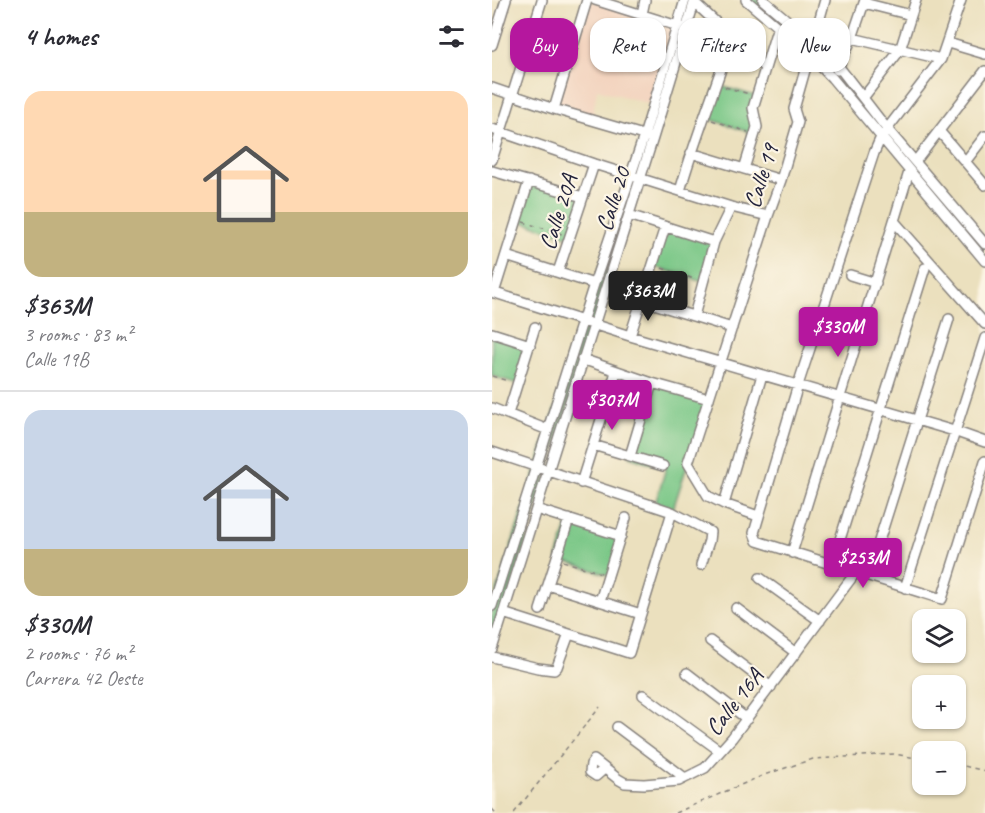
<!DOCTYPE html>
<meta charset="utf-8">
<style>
:root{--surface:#fff;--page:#f2f2f3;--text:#2b2b33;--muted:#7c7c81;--line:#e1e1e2;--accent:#b5179e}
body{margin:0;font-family:Caveat,sans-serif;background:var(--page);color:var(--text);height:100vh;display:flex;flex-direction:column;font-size:22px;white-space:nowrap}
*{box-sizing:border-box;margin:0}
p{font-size:20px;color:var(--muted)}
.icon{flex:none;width:33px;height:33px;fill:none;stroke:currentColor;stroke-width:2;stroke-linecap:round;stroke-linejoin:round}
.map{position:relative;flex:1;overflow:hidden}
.drawer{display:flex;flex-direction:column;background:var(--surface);width:492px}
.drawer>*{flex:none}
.top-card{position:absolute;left:18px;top:18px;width:384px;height:54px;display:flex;gap:12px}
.fabs{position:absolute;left:420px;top:609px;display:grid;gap:12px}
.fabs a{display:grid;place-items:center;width:54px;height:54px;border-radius:12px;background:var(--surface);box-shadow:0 2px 4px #0004;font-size:30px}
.price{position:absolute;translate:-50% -51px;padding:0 14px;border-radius:6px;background:var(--accent);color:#fff;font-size:20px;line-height:39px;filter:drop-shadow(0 2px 3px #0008)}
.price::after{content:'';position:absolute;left:50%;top:36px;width:18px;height:14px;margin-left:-9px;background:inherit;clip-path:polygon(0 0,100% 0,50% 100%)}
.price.current{background:#222;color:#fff}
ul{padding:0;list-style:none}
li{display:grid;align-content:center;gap:12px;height:318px;padding:0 24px}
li+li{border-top:2px solid var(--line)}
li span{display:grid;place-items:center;height:186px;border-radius:18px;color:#555}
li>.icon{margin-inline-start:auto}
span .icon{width:108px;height:108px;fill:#fffc;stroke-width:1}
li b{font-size:26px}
h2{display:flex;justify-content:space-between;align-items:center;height:72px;padding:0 24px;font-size:26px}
.chip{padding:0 21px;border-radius:18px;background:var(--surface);box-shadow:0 2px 4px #0004;font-size:21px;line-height:54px}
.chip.current{background:var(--accent);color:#fff}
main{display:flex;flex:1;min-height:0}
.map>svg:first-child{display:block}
.built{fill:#f3d4bf}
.green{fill:#7ac787;stroke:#4e7461;stroke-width:1.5}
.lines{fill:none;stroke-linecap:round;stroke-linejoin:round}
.minor-casing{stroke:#86817c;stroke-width:12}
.path{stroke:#86817c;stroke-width:1.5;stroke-dasharray:4.5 4.5;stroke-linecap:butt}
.minor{stroke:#fff;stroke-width:9}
.labels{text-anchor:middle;stroke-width:4.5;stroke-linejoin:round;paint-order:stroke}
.street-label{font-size:24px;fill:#22223b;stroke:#fcf5e5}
</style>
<main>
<section class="drawer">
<h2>4 homes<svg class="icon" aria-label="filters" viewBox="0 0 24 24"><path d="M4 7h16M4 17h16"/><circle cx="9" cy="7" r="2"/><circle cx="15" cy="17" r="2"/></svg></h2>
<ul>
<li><span style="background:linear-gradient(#ffd9b3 65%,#c2b280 0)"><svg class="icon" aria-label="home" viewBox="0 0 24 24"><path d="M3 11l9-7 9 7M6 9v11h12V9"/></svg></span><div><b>$363M</b><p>3 rooms · 83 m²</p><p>Calle 19B</p></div></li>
<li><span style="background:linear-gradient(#c9d6e8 75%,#c2b280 0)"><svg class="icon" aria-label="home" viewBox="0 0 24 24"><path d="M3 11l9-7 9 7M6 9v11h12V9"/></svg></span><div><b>$330M</b><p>2 rooms · 76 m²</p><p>Carrera 42 Oeste</p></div></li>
</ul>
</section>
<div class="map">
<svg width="493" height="813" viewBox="0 0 493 813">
<rect width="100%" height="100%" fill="#fcf5e5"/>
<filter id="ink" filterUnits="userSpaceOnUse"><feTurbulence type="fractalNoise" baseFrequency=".0167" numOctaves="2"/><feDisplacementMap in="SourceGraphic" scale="12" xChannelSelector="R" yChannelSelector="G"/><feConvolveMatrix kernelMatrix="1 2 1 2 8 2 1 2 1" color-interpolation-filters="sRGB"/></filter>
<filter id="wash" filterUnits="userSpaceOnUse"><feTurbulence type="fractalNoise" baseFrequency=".008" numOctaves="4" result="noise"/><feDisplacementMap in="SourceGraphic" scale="24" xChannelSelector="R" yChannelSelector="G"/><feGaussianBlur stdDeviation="1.35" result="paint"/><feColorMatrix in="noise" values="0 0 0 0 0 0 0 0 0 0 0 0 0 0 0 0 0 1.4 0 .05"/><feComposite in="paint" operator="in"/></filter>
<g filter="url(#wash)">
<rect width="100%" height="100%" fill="#ebe0be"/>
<path class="built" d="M 95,0 L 186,26 L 162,105 L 105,89 L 100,120 L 62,109 Z"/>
<path class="green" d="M 193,0 L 203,0 L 0,649 L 0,606 Z
M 254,0 L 271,0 L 347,67 L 340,78 Z
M 225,85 L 264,96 L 262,134 L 212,117 Z
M 37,181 L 91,197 L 78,237 L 25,220 Z
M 173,227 L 222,242 L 211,282 L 160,266 Z
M 0,333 L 38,345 L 26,384 L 0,376 Z
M 160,383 L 217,399 L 180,512 L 162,507 L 174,468 L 138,456 Z
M 77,519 L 129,536 L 117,575 L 65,559 Z"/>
</g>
<g filter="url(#ink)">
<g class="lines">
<defs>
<path id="minor" d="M 103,0 L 192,28
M 254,0 L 317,54 L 340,78 L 493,261
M 271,0 L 320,41 L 347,67 L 395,129 L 493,244
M 469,0 L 449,59 L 389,137 L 382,153 L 306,385 L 262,533 L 265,541 L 450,599 L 493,461
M 202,2 L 273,68
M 372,3 L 419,15
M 150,14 L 153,0
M 360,38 L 449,59
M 456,43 L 493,54
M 0,45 L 14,0
M 345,70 L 360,38 L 373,0
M 0,88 L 62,109 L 158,137
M 371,98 L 408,50 L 424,0
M 62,109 L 95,0
M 0,129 L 102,164 L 239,207 L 276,216
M 447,131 L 493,185
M 199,153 L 289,180
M 0,160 L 50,0
M 423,162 L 493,71
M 473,162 L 493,136
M 252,169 L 265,127 L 261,108 L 286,26
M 0,171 L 91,197
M 188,191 C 203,138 224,88 240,36
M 137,215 L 222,242
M 402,221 L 493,324
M 14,256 L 102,284
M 66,272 L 102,164
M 358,275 L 384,283
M 0,292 L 138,336 L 462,431 L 493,442
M 2,293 L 37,181
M 149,300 L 240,328
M 202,316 L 222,242 L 239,207
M 0,333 L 38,345
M 138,336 L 173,227
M 90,359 L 160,383 L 217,399
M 0,408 L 56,430
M 16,414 L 43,327
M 101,445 L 171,466
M 0,452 L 180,512 L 218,532 L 217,541 L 209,565
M 138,456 L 160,383
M 89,483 L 124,372
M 232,504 L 270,375
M 44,509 L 129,536
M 266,516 L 232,504 L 216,496 L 196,463 L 276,216 L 289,180 L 306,122 L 302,109 L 333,0
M 300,553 L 417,172
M 340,565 L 433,268
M 376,576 L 457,319
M 268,578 L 328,621
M 56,585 L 149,614
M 413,588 L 493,338
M 108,601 L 134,518
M 0,606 L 102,284 L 152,136 L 193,0
M 244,608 L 304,653
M 48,610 L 77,519
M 11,613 L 137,653 L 180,512
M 218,641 L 279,687
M 0,649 L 161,138 L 203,0
M 0,657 L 46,668 L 62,670 L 65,667 L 77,634
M 195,673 L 255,719
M 151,695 L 228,751
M 125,727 L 193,778
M 112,769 L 104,776 L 98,772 L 99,764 L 102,760 L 126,779 L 133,783 L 152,784 L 187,781 L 213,768 L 240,738 L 364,572"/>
</defs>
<use href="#minor" class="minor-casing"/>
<path class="path" d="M 197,43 L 223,50
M 233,87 L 257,94
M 220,120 L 256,132
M 31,222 L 70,234
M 170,268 L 202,279
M 0,376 L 16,381
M 71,561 L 109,573
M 464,764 L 493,771
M 0,809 L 4,813
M 22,813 L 108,707
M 183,813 L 272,775 L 321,759 L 402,754 L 430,759"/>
<use href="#minor" class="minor"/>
</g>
</g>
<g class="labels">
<g class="street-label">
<text transform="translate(269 176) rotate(-72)" y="8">Calle 19</text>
<text transform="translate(121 199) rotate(-72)" y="8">Calle 20</text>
<text transform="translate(66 212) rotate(-72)" y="8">Calle 20A</text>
<text transform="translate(242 702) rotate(-52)" y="8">Calle 16A</text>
</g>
</g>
</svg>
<div class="fabs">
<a><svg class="icon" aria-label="layers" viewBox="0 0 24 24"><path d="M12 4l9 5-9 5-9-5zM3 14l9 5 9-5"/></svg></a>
<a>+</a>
<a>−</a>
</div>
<b class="price current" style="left:156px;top:322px">$363M</b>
<b class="price" style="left:346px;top:358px">$330M</b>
<b class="price" style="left:120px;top:431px">$307M</b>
<b class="price" style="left:371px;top:589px">$253M</b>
<div class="top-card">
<a class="chip current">Buy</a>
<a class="chip">Rent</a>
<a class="chip">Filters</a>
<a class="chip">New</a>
</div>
</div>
</main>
